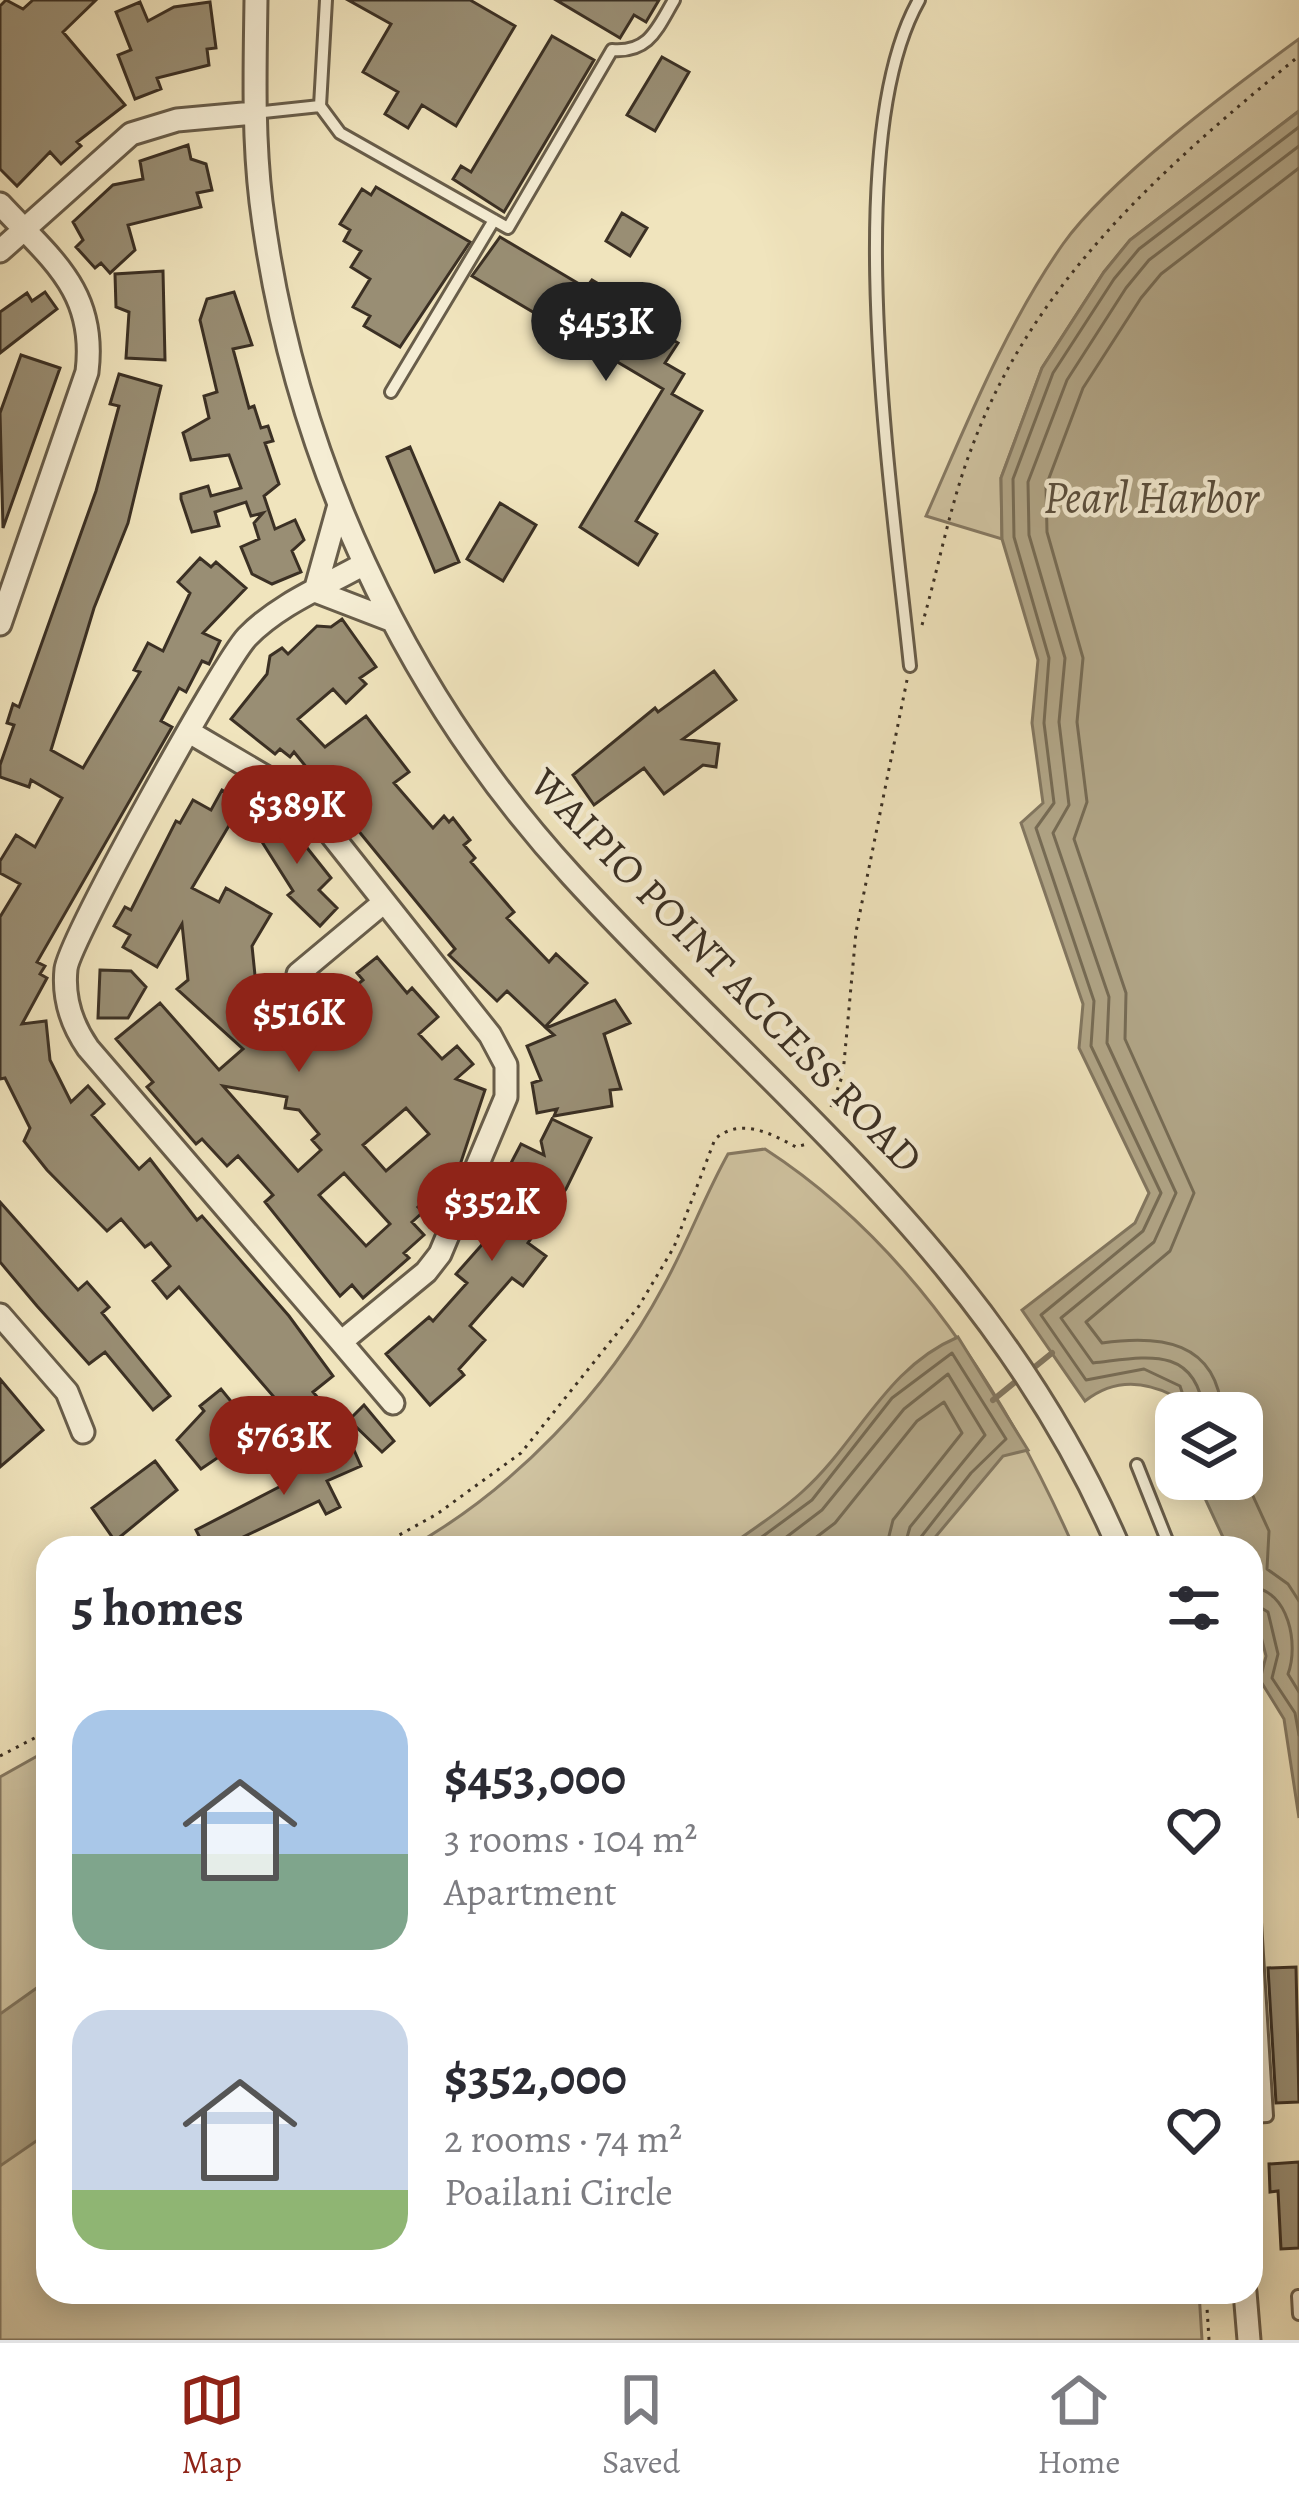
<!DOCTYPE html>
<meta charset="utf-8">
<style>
:root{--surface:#fff;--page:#f7f7f7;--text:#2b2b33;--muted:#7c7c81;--line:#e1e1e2;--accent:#8f2418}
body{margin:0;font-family:Alegreya,serif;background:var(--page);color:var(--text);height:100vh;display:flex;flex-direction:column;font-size:45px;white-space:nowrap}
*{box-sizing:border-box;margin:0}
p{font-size:39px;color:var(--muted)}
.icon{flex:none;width:66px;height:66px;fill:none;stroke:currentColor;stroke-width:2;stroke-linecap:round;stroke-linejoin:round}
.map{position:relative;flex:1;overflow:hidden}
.panel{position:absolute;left:36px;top:1536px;width:1227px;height:768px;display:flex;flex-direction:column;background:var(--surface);border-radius:36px;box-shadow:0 6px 30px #0003}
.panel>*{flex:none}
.fabs{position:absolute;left:1155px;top:1392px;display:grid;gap:24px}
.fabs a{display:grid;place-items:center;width:108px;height:108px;border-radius:24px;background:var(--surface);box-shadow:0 6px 30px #0003;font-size:60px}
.price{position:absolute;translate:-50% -102px;padding:0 27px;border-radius:42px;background:var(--accent);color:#fff;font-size:39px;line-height:78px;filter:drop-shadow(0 3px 6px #0008)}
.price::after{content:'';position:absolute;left:50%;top:72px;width:36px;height:27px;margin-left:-18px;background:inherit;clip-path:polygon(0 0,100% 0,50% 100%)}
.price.on{background:#222;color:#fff}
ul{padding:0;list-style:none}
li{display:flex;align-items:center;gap:36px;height:300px;padding:0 36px}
li span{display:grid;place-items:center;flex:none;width:336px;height:240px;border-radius:36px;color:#555}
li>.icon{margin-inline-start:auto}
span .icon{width:144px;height:144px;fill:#fffc;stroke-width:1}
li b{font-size:51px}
h2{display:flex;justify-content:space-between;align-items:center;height:144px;padding:0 36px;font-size:51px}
.tab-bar{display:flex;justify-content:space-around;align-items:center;height:168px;border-top:3px solid var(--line);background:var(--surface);font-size:33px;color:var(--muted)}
.tab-bar a{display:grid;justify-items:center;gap:6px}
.tab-bar .on{color:var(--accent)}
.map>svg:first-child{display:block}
.green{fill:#d1c5a3;stroke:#867a64;stroke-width:3}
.water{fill:#b2a789;stroke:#827761;stroke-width:3}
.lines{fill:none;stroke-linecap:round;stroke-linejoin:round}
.shore{stroke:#766c56;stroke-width:3}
.stream{stroke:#827761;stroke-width:6}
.building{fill:#998e74;stroke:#3b3024;stroke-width:3;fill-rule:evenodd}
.service-casing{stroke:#685d4a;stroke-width:16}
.minor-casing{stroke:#685d4a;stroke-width:27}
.path{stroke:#3b3024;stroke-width:3;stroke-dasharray:3 6;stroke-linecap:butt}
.service{stroke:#f5edd4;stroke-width:10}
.minor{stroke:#f5edd4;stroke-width:21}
.labels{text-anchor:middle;stroke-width:9;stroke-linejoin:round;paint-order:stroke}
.street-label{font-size:42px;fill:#3b3024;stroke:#f5edd4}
.water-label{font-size:45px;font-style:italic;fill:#594e3d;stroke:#f5edd4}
</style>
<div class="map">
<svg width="1299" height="2340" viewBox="0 0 1299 2340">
<rect width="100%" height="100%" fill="#f0e4bd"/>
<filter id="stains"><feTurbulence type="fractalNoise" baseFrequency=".00167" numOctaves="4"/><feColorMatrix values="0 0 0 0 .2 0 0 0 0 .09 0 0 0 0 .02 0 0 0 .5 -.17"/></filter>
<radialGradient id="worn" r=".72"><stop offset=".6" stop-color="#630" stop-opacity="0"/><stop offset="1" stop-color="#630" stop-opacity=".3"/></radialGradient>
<path class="green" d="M 1299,39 L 1299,111 L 1130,240 L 1104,272 L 1042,368 L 1001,478 L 1002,539 L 926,516 C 967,423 1005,327 1063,244 C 1109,179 1232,88 1299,39 Z
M 765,1149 C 910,1243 1006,1393 1074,1548 L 409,1548 C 513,1490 607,1392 663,1287 C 687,1244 704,1197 728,1154 Z
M 48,1750 L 48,2292 L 1199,2292 L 1202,2340 L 0,2340 L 0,1777 Z"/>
<path class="water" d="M 1299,111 L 1299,1818 L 1284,1719 L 1260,1680 L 1266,1656 L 1251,1597 L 1251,1548 L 1228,1548 L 1196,1479 L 1242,1479 L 1242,1413 L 1177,1413 L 1172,1395 C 1142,1380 1113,1379 1085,1401 L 1022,1310 L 1135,1223 L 1149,1193 L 1079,1048 L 1083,1004 L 1021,823 L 1043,803 L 1032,723 L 1038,660 L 1002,539 L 1001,478 L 1042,368 L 1104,272 L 1130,240 Z
M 958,1337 L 1028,1450 L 1003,1456 L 927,1547 L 727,1548 C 751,1530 779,1513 802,1492 C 859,1441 885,1368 958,1337 Z
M 48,1980 L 48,2133 L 0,2166 L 0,2014 Z"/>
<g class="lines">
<path class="shore" d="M 1189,1413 L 1180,1386 L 1144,1369 L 1086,1380 L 1041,1315 L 1143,1231 L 1161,1193 L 1091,1046 L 1094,1001 L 1036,828 L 1054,803 L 1044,723 L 1049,658 L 1014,537 L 1013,479 L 1053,373 L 1114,279 L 1139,249 L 1299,127
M 1204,1413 C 1196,1342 1141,1358 1093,1363 L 1061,1318 L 1154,1242 L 1176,1193 L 1107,1043 L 1109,997 L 1053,833 L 1069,805 L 1059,722 L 1065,658 L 1029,535 L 1028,482 L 1067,380 L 1126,288 L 1149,260 L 1299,146
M 1222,1413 C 1217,1340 1159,1335 1102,1343 L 1086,1322 L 1170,1251 L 1194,1193 L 1125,1039 L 1126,993 L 1074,839 L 1087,802 L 1077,722 L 1083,658 L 1047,532 L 1046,486 L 1083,388 L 1141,298 L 1161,274 L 1299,168
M 1242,1472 L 1269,1531 L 1267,1569 L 1288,1584 L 1299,1601
M 747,1548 L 812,1500 L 892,1398 L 952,1353 L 1006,1439 L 971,1473 L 921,1537 L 919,1548
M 772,1548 L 822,1510 L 904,1409 L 948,1374 L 985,1435 L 910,1527 L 904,1548
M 802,1548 L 835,1523 L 917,1421 L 944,1402 L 962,1433 L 893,1520 L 886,1548
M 1251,1587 C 1289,1590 1299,1645 1288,1674 L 1299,1692
M 1251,1602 L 1268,1612 L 1278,1654 L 1272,1678 L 1295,1713 L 1299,1735"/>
<path class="stream" d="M 1031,1370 L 1052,1353
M 993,1400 L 1020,1378"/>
</g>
<path class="building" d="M 6,0 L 23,9 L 33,0 L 96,0 L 63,32 L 125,105 L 77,142 L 81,146 L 61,164 L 50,152 L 17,186 L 0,169 L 0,6 Z
M 348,0 L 470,0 L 515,26 L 456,126 L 422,105 L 408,128 L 385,114 L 398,92 L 363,72 L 391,24 Z
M 556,0 L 659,0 L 646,22 L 634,15 L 620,38 Z
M 140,2 L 148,21 L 174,7 L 210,2 L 216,48 L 207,49 L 209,65 L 157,78 L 161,89 L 135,99 L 118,55 L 131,50 L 116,12 Z
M 552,36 L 594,60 L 504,212 L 453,179 L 461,166 L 471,172 Z
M 662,57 L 689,72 L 655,131 L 627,115 Z
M 188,145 L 191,159 L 206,164 L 212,190 L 197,193 L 201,207 L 128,225 L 135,250 L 110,273 L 101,263 L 95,268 L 76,247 L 83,240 L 73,222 L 113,185 L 143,179 L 140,161 Z
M 376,187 L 470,242 L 400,347 L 364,326 L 370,316 L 353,307 L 370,279 L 351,267 L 361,251 L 344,241 L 350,230 L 340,224 L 362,189 L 371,195 Z
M 622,213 L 647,228 L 630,256 L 606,241 Z
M 500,237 L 586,288 L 592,280 L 617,295 L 612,304 L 678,343 L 665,363 L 684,374 L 672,394 L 702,411 L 636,521 L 657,534 L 638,565 L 580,527 L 663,389 L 472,276 Z
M 163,271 L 165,360 L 126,358 L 129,312 L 116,307 L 115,274 Z
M 45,292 L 57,309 L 0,353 L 0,312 L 27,293 L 32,301 Z
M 234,292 L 252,345 L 233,349 L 249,408 L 254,406 L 261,428 L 268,426 L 273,441 L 265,443 L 279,484 L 264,496 L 275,529 L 295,520 L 304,540 L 292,551 L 301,572 L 272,584 L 252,574 L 241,547 L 259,539 L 254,523 L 263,513 L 251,516 L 246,502 L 215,512 L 219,526 L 192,532 L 181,499 L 181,494 L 208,486 L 211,496 L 241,488 L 229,455 L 191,460 L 183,433 L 209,418 L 204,396 L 217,392 L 200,320 L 207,299 Z
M 21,355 L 60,368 L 3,528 L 0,413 Z
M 119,374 L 161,386 L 128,523 L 94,608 L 51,750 L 83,768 L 140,672 L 134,670 L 148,643 L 163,651 L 190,593 L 178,582 L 200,558 L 211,567 L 216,562 L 246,588 L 203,633 L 220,641 L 209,664 L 202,661 L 186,692 L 179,688 L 161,721 L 172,727 L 37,962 L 45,966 L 40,974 L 47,978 L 22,1024 L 46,1021 L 50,1060 L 71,1102 L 88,1086 L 104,1104 L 92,1115 L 139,1169 L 150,1159 L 197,1220 L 202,1216 L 289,1316 L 333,1376 L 313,1392 L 325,1406 L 284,1440 L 269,1423 L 201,1469 L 177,1440 L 204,1411 L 200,1406 L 221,1389 L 247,1421 L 274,1397 L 179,1287 L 167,1298 L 153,1281 L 170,1266 L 151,1243 L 145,1247 L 121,1219 L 107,1231 L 47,1170 L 24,1141 L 30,1128 L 5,1078 L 0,1079 L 0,917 L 20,884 L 0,873 L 0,861 L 16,835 L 35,847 L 62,798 L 31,780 L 29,787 L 0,777 L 0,765 L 14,725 L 7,723 L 13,704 L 19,707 L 96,491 L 119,406 L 110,404 Z
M 410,447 L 459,562 L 435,572 L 387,457 Z
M 500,503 L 536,525 L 503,581 L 467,559 Z
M 342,619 L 376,667 L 360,678 L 366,684 L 346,703 L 333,689 L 298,719 L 325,747 L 366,716 L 409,772 L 394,783 L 433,828 L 444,816 L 449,822 L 453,818 L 470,840 L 464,845 L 475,858 L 471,862 L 514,912 L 507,918 L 549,962 L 556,954 L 587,983 L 545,1027 L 507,991 L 497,1001 L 449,955 L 455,949 L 294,752 L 290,757 L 280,749 L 275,754 L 231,719 L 267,674 L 270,656 L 282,648 L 288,654 L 317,626 L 331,627 Z
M 714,671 L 736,700 L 683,739 L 719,744 L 716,767 L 703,765 L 664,794 L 644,768 L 594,805 L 573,775 L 655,708 L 658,712 Z
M 222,790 L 243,802 L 192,888 L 219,902 L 226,888 L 271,914 L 252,946 L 257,995 L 283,1018 L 313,1023 L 364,1018 L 345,995 L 363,980 L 357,973 L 377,957 L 407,993 L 412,988 L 438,1017 L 419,1034 L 442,1059 L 457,1046 L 473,1064 L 456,1079 L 485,1090 L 457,1174 L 418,1207 L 423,1212 L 412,1222 L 424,1235 L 404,1253 L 409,1258 L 363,1298 L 352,1285 L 340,1296 L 265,1202 L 273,1195 L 238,1156 L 227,1166 L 202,1139 L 196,1144 L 147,1087 L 153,1082 L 116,1039 L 160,1003 L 219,1070 L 243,1049 L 177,989 L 188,980 L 182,924 L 157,967 L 123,947 L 130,935 L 114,926 L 125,907 L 131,910 L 176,821 L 180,823 L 193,800 L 211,810 ZM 223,1086 L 287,1097 L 285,1108 L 299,1110 L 319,1134 L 312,1140 L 321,1150 L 298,1171 ZM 406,1108 L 429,1134 L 386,1171 L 363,1145 ZM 344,1173 L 390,1224 L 366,1246 L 319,1195 Z
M 273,805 L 331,878 L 319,890 L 337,908 L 320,926 L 288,895 L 293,891 L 257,834 Z
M 100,970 L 131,971 L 146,987 L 128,1018 L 98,1018 Z
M 615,1000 L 630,1023 L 604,1034 L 621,1089 L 610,1090 L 612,1106 L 554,1116 L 557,1109 L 537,1113 L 532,1083 L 541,1080 L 527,1046 L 554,1035 L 546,1028 Z
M 552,1119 L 591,1138 L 566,1189 L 528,1243 L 546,1256 L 523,1286 L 512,1278 L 470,1326 L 485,1340 L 459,1369 L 464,1375 L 430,1405 L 386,1354 L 429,1317 L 433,1321 L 467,1283 L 456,1274 L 487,1239 L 479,1233 L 524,1169 L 511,1163 L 521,1144 L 544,1155 L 541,1141 Z
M 0,1202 L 78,1290 L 87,1282 L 109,1307 L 102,1313 L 170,1396 L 153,1410 L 105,1352 L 89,1364 L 37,1306 L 0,1262 Z
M 0,1379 L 43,1430 L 0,1467 Z
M 364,1405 L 394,1441 L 382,1452 L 349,1420 Z
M 350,1441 L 361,1466 L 327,1481 L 340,1507 L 326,1514 L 319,1501 L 220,1548 L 205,1548 L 196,1530 L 281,1486 L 276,1477 Z
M 155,1461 L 177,1490 L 115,1541 L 92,1508 Z
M 1296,1967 L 1299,2102 L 1276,2103 L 1268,1968 Z
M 1299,2162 L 1299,2248 L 1281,2249 L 1278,2191 L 1270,2192 L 1269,2164 Z"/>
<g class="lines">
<defs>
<path id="service" d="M 326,0 L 320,106 L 340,133 L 508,228 L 612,50 C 649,53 657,29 674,0
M 254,113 L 320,106
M 391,392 L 494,220
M 910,666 C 893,500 838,143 919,0
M 1137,1465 L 1170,1548
M 1251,1858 L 1267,2116 L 1251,2117
M 1298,2296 L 1299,2314"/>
<path id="minor" d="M 256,0 C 255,68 253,135 261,202 C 292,451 402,691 572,876 C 775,1098 997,1261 1119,1548
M 0,204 C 51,259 97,291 87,372 L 0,624
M 0,251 L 131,134 L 177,120 L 254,113
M 339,505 L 315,591 L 393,621
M 191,733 L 303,799 L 490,1035 L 506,1065 L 506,1097 L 440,1254 L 426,1272 L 341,1342 L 88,1048 C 72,1025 63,998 66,969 C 69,941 223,662 247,637 C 279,604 325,586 364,564
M 298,974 L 383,903
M 0,1315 L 67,1392 L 83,1432
M 341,1342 L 393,1403
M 1245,2292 L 1249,2340"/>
</defs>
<use href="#service" class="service-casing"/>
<use href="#minor" class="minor-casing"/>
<path class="path" d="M 922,625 C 939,566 950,504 972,447 C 1034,280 1165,166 1299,56
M 831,1107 L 843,1074 L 856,932 L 907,680
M 376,1548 L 437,1514 L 521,1453 L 639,1306 L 674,1247 L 715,1139 C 741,1117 770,1133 796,1147 L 807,1144
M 0,1756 L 48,1731
M 1206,2292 L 1209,2340"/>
<use href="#service" class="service"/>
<use href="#minor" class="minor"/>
</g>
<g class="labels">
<g class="street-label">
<text transform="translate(727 970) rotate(46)" y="15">WAIPIO POINT ACCESS ROAD</text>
</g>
<g class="water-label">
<text x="1151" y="512">Pearl Harbor</text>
</g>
</g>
<rect width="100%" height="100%" filter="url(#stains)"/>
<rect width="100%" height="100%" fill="url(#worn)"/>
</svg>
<div class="fabs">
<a><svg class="icon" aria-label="layers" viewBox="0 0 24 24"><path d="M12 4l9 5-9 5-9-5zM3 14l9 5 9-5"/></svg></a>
</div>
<b class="price on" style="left:606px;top:384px">$453K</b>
<b class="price" style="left:297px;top:867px">$389K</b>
<b class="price" style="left:299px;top:1075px">$516K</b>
<b class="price" style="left:492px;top:1264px">$352K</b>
<b class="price" style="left:284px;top:1498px">$763K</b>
<section class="panel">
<h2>5 homes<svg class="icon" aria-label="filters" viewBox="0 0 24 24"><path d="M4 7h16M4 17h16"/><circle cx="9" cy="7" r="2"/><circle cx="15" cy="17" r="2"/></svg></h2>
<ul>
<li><span style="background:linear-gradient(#a9c7e8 60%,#7fa58c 0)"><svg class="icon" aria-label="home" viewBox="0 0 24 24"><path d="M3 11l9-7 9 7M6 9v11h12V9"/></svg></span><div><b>$453,000</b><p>3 rooms · 104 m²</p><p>Apartment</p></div><svg class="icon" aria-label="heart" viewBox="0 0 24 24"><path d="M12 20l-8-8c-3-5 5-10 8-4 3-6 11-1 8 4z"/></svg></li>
<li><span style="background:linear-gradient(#c9d6e8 75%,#8fb573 0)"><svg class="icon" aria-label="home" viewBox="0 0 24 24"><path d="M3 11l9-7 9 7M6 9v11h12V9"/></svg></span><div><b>$352,000</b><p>2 rooms · 74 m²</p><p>Poailani Circle</p></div><svg class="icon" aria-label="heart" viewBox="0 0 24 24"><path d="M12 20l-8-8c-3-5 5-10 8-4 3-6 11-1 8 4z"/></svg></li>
</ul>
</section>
</div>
<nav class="tab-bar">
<a class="on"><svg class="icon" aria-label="map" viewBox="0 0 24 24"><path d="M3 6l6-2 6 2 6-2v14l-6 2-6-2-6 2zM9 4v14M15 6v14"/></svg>Map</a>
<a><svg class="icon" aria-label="saved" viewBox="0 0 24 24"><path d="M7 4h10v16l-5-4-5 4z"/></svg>Saved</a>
<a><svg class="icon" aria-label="home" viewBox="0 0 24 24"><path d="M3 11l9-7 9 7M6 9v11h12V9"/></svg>Home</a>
</nav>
